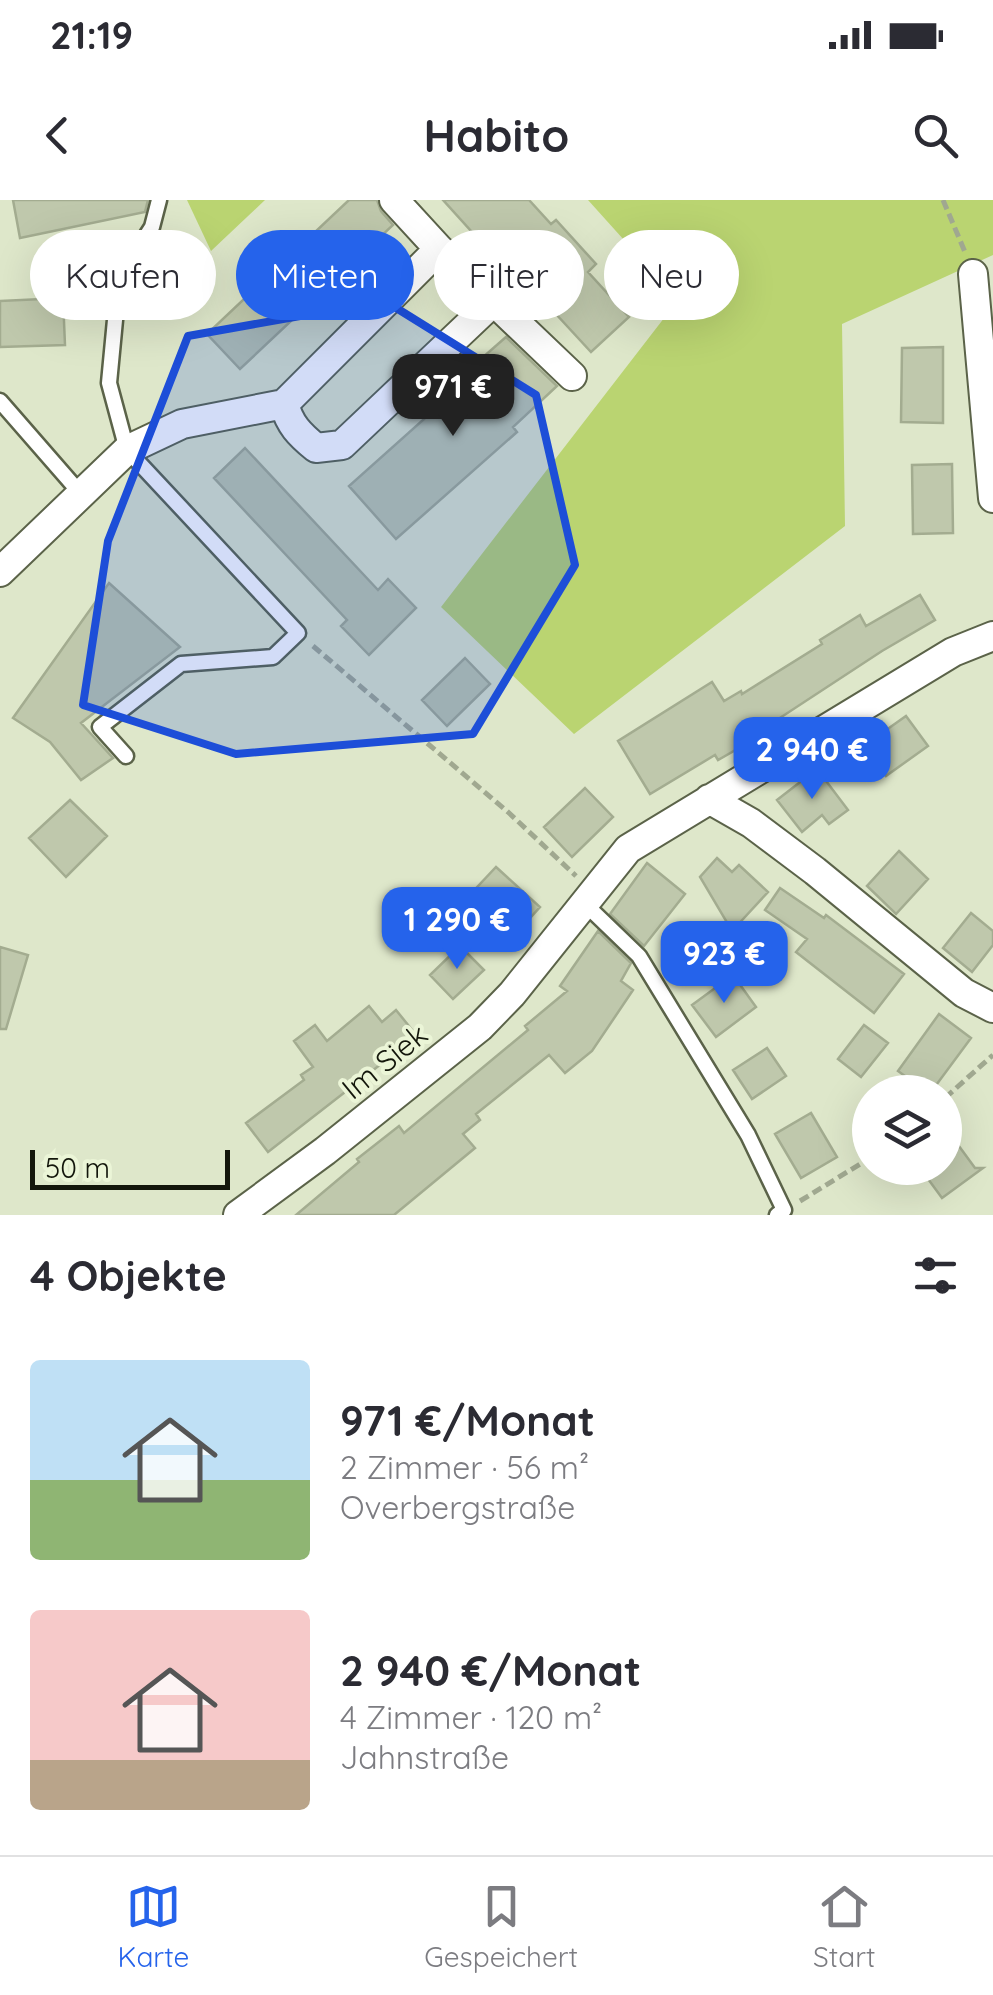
<!DOCTYPE html>
<html lang="de">
<meta charset="utf-8">
<style>
:root{--surface:#fff;--page:#f2f2f3;--text:#2b2b33;--muted:#7c7c81;--line:#e1e1e2;--accent:#2563eb}
body{margin:0;font-family:Quicksand,sans-serif;background:var(--page);color:var(--text);height:100vh;display:flex;flex-direction:column;font-size:38px;white-space:nowrap}
*{box-sizing:border-box;margin:0}
p{font-size:32px;color:var(--muted)}
.icon{flex:none;width:55px;height:55px;fill:none;stroke:currentColor;stroke-width:2;stroke-linecap:round;stroke-linejoin:round}
.map{position:relative;height:1015px;overflow:hidden}
.side{display:flex;flex-direction:column;background:var(--surface);flex:1}
.side>*{flex:none}
.top-card{position:absolute;left:30px;top:30px;width:935px;height:90px;display:flex;gap:20px}
.fabs{position:absolute;left:852px;top:875px;display:grid;gap:20px}
.fabs a{display:grid;place-items:center;width:110px;height:110px;border-radius:50%;background:var(--surface);box-shadow:0 10px 40px #0002;font-size:50px}
.scale{position:absolute;left:30px;bottom:25px;width:200px;box-sizing:border-box;padding-left:10px;border:5px solid #13160b;border-top:0;font-size:28px;line-height:35px;white-space:nowrap;color:#13160b;-webkit-text-stroke:8px #ebf5d7;paint-order:stroke}
.price{position:absolute;translate:-50% -85px;padding:0 22px;border-radius:20px;background:var(--accent);color:#fff;font-size:32px;line-height:65px;filter:drop-shadow(0 2px 5px #0008)}
.price::after{content:'';position:absolute;left:50%;top:60px;width:30px;height:22px;margin-left:-15px;background:inherit;clip-path:polygon(0 0,100% 0,50% 100%)}
.price.on{background:#222;color:#fff}
ul{padding:0;list-style:none}
li{display:flex;align-items:center;gap:30px;height:250px;padding:0 30px}
li span{display:grid;place-items:center;flex:none;width:280px;height:200px;border-radius:10px;color:#555}
li>.icon{margin-inline-start:auto}
span .icon{width:120px;height:120px;fill:#fffc;stroke-width:1}
li b{font-size:42px}
h2{display:flex;justify-content:space-between;align-items:center;height:120px;padding:0 30px;font-size:42px}
.chip{padding:0 35px;border-radius:45px;background:var(--surface);box-shadow:0 10px 40px #0002;font-size:35px;line-height:90px}
.chip.on{background:var(--accent);color:#fff}
.status{display:flex;justify-content:space-between;align-items:center;height:70px;padding:0 50px;background:var(--surface);direction:ltr}
.status svg{height:28px;fill:currentColor}
header{display:flex;justify-content:space-between;align-items:center;height:130px;padding:0 30px;background:var(--surface);font-size:45px;font-weight:700}
.tab-bar{display:flex;justify-content:space-around;align-items:center;height:140px;border-top:2px solid var(--line);background:var(--surface);font-size:28px;color:var(--muted)}
.tab-bar a{display:grid;justify-items:center;gap:5px}
.tab-bar .on{color:var(--accent)}
.map>svg:first-child{display:block}
.green{fill:#bad471}
.building{fill:#bfc8ac;stroke:#a3ac90;stroke-width:2.5}
.lines{fill:none;stroke-linecap:round;stroke-linejoin:round}
.lane-casing{stroke:#5b6349;stroke-width:19}
.street-casing{stroke:#5b6349;stroke-width:32}
.path{stroke:#a0a890;stroke-width:5;stroke-dasharray:10 5;stroke-linecap:butt}
.lane{stroke:#fff;stroke-width:14}
.street{stroke:#fff;stroke-width:28}
.marked{fill:#1d4ed8;fill-opacity:0.2;stroke:#1d4ed8;stroke-width:8;stroke-linejoin:round}
.labels{text-anchor:middle;stroke-width:8;stroke-linejoin:round;paint-order:stroke}
.street-label{font-size:30px;fill:#13160b;stroke:#ebf5d7}
</style>
<div class="status"><b>21:19</b><svg viewBox="0 0 49 12"><path d="M0 12V9h3v3zM5 12V6h3v6zM10 12V3h3v9zM15 12V0h3v12zM26 1h20v11H26zM47 4h2v5h-2z"/></svg></div>
<header><svg class="icon" aria-label="back" viewBox="0 0 24 24"><path d="M15 5l-7 7 7 7"/></svg>Habito<svg class="icon" aria-label="search" viewBox="0 0 24 24"><circle cx="10" cy="10" r="6"/><path d="M15 15l6 6"/></svg></header>
<div class="map">
<svg width="993" height="1015" viewBox="0 0 993 1015">
<rect width="100%" height="100%" fill="#dee7ca"/>
<path class="green" d="M 187,0 L 265,0 L 211,51 Z
M 588,0 L 993,0 L 993,55 L 842,124 L 845,326 L 574,534 L 441,407 L 678,100 Z"/>
<path class="building" d="M 13,0 L 148,0 L 145,12 L 20,38 Z
M 349,0 L 377,0 L 381,11 L 393,25 L 240,169 L 207,134 Z
M 443,0 L 529,0 L 551,24 L 556,20 L 596,64 L 588,72 L 629,117 L 591,152 L 496,49 L 491,53 Z
M 63,98 L 65,145 L 0,147 L 0,101 Z
M 506,137 L 557,186 L 513,227 L 517,232 L 396,339 L 349,286 L 479,170 L 474,165 Z
M 943,147 L 943,223 L 901,222 L 902,148 Z
M 245,248 L 378,390 L 388,379 L 416,408 L 369,455 L 341,426 L 347,420 L 214,278 Z
M 952,264 L 953,333 L 913,334 L 912,265 Z
M 109,383 L 180,447 L 81,523 L 113,558 L 81,580 L 50,542 L 13,518 Z
M 920,395 L 935,420 L 882,451 L 763,529 L 765,533 L 718,560 L 715,555 L 650,594 L 618,541 L 712,482 L 724,501 L 741,491 L 742,494 L 822,444 L 820,440 L 860,415 L 866,426 Z
M 465,458 L 490,484 L 447,526 L 422,500 Z
M 906,516 L 928,546 L 886,576 L 865,545 Z
M 817,569 L 848,610 L 829,624 L 822,615 L 802,632 L 777,600 Z
M 585,588 L 613,617 L 572,657 L 544,627 Z
M 70,600 L 107,636 L 66,677 L 29,638 Z
M 899,651 L 928,679 L 896,714 L 867,686 Z
M 717,658 L 732,672 L 739,665 L 768,692 L 732,731 L 700,677 Z
M 647,663 L 685,694 L 644,746 L 610,714 Z
M 496,667 L 540,707 L 511,739 L 466,699 Z
M 780,688 L 824,718 L 826,715 L 904,774 L 874,813 L 796,752 L 807,739 L 765,710 Z
M 971,713 L 993,731 L 993,745 L 972,772 L 943,748 Z
M 598,731 L 631,763 L 621,781 L 633,790 L 592,851 L 565,873 L 549,855 L 476,914 L 480,920 L 463,934 L 475,948 L 394,1015 L 296,1015 L 359,962 L 357,959 L 399,926 L 404,933 L 528,830 L 525,826 L 567,791 L 560,786 Z
M 460,746 L 484,770 L 453,799 L 430,775 Z
M 0,747 L 28,755 L 6,829 L 0,829 Z
M 733,775 L 756,807 L 716,837 L 692,805 Z
M 369,806 L 382,822 L 396,810 L 417,836 L 268,952 L 246,923 L 304,880 L 301,875 L 313,867 L 294,841 L 315,825 L 327,841 Z
M 939,814 L 971,838 L 931,892 L 927,892 L 898,871 Z
M 864,825 L 888,843 L 861,877 L 838,859 Z
M 767,848 L 786,876 L 752,899 L 733,870 Z
M 811,913 L 837,957 L 801,978 L 775,934 Z
M 945,927 L 975,968 L 983,968 L 942,998 L 920,968 L 945,968 Z"/>
<g class="lines">
<defs>
<path id="lane" d="M 0,201 L 81,294
M 126,556 L 100,527 L 181,464 L 273,457 L 298,433 L 127,250 L 109,183 L 119,78 L 152,27 L 159,0
M 584,703 L 639,756 L 748,935 L 784,1010 L 777,1015"/>
<path id="street" d="M 394,0 L 439,49 L 572,176
M 973,74 L 993,298
M 284,204 C 290,225 299,234 316,248 L 342,245 L 493,102
M 0,372 L 127,250 L 182,224 L 284,204 L 439,49
M 709,599 L 751,623 L 815,671 L 964,793 L 993,808
M 238,1015 L 325,951 L 480,827 L 512,794 L 628,649 L 953,452 L 993,436"/>
</defs>
<use href="#lane" class="lane-casing"/>
<use href="#street" class="street-casing"/>
<path class="path" d="M 943,0 L 965,52
M 313,446 L 508,612 L 576,676
M 945,898 L 993,855
M 800,1001 L 870,958"/>
<use href="#lane" class="lane"/>
<use href="#street" class="street"/>
</g>
<path class="marked" d="M 385,101 L 536,195 L 575,365 L 473,534 L 236,554 L 83,505 L 108,341 L 188,136 Z"/>
<g class="labels">
<g class="street-label">
<text transform="translate(385 862) rotate(-39)" y="10">Im Siek</text>
</g>
</g>
</svg>
<div class="fabs">
<a><svg class="icon" aria-label="layers" viewBox="0 0 24 24"><path d="M12 4l9 5-9 5-9-5zM3 14l9 5 9-5"/></svg></a>
</div>
<div class="scale">50 m</div>
<b class="price on" style="left:453px;top:239px">971 €</b>
<b class="price" style="left:812px;top:602px">2 940 €</b>
<b class="price" style="left:457px;top:772px">1 290 €</b>
<b class="price" style="left:724px;top:806px">923 €</b>
<div class="top-card">
<a class="chip">Kaufen</a>
<a class="chip on">Mieten</a>
<a class="chip">Filter</a>
<a class="chip">Neu</a>
</div>
</div>
<section class="side">
<h2>4 Objekte<svg class="icon" aria-label="filters" viewBox="0 0 24 24"><path d="M4 7h16M4 17h16"/><circle cx="9" cy="7" r="2"/><circle cx="15" cy="17" r="2"/></svg></h2>
<ul>
<li><span style="background:linear-gradient(#bfe0f5 60%,#8fb573 0)"><svg class="icon" aria-label="home" viewBox="0 0 24 24"><path d="M3 11l9-7 9 7M6 9v11h12V9"/></svg></span><div><b>971 €/Monat</b><p>2 Zimmer · 56 m²</p><p>Overbergstraße</p></div></li>
<li><span style="background:linear-gradient(#f6c9c9 75%,#b9a48a 0)"><svg class="icon" aria-label="home" viewBox="0 0 24 24"><path d="M3 11l9-7 9 7M6 9v11h12V9"/></svg></span><div><b>2 940 €/Monat</b><p>4 Zimmer · 120 m²</p><p>Jahnstraße</p></div></li>
</ul>
</section>
<nav class="tab-bar">
<a class="on"><svg class="icon" aria-label="map" viewBox="0 0 24 24"><path d="M3 6l6-2 6 2 6-2v14l-6 2-6-2-6 2zM9 4v14M15 6v14"/></svg>Karte</a>
<a><svg class="icon" aria-label="saved" viewBox="0 0 24 24"><path d="M7 4h10v16l-5-4-5 4z"/></svg>Gespeichert</a>
<a><svg class="icon" aria-label="home" viewBox="0 0 24 24"><path d="M3 11l9-7 9 7M6 9v11h12V9"/></svg>Start</a>
</nav>
